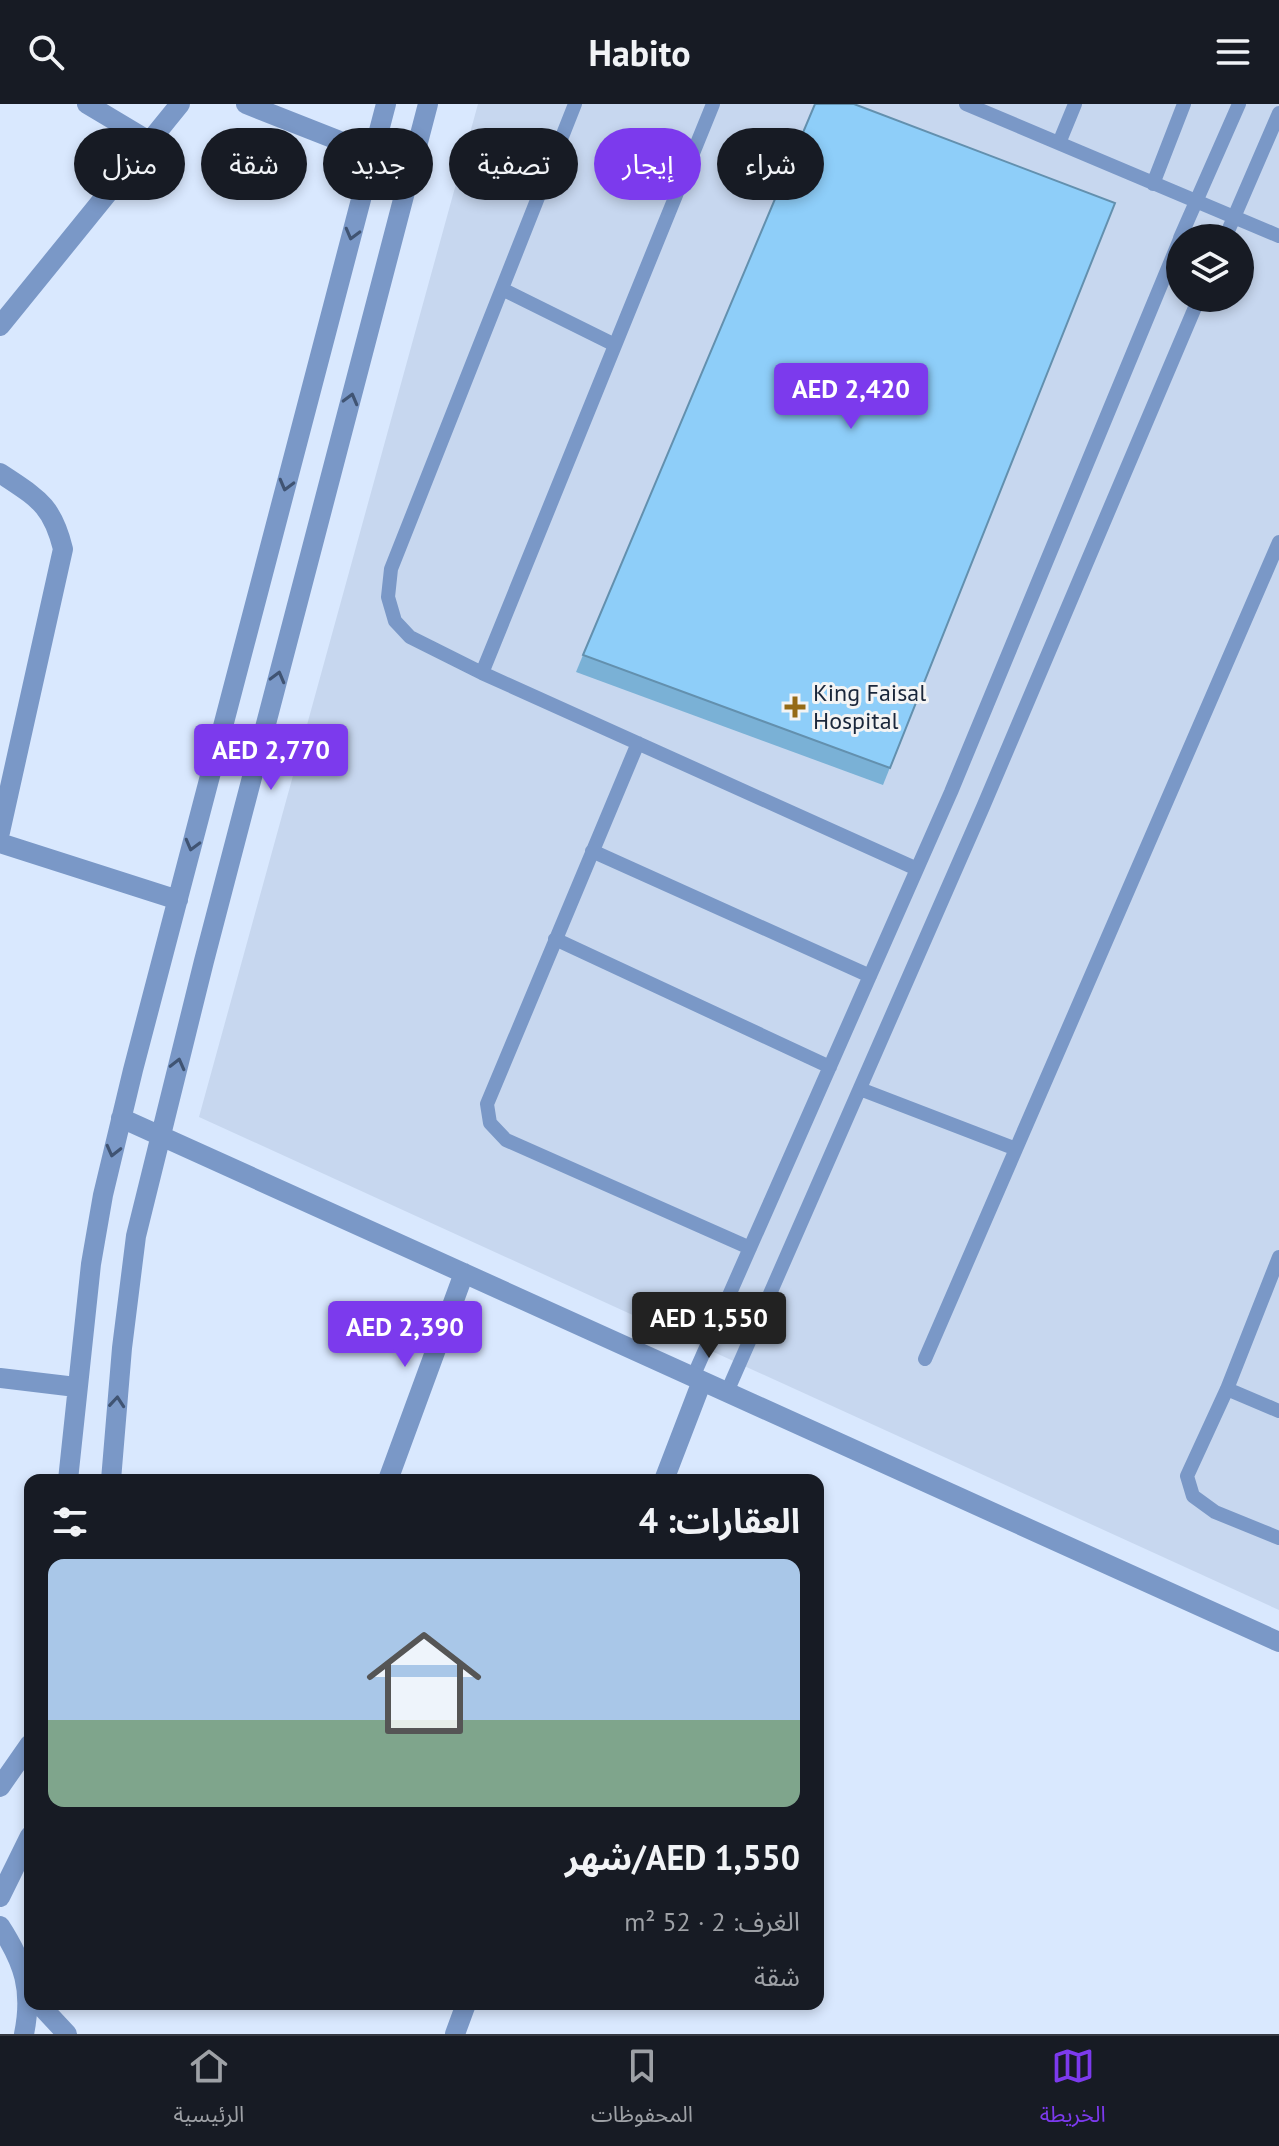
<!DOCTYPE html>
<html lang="ar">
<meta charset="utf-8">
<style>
:root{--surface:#171b24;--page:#20242c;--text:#f1f3f6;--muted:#9ea1a6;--line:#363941;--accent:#7c3aed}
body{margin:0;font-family:"PT Sans","Noto Sans Arabic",sans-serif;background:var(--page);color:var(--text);direction:rtl;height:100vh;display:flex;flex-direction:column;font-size:30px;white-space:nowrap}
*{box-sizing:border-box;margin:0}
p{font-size:26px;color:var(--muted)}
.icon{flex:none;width:44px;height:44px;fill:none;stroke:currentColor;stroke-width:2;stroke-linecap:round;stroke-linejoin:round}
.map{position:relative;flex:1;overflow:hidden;direction:ltr}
.side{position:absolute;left:24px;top:1370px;width:800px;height:536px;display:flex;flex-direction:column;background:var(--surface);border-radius:16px;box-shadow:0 4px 12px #0003;direction:rtl}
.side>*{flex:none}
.top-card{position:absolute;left:24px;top:24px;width:800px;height:72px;direction:rtl;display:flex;gap:16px}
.tools{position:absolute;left:1166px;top:120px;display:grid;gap:16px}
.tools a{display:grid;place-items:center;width:88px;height:88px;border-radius:50%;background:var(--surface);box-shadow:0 4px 12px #0003;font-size:40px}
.price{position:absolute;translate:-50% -68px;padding:0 18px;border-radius:8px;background:var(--accent);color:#fff;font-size:26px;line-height:52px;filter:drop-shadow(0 2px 4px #0008)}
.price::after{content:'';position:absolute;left:50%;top:48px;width:24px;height:18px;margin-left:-12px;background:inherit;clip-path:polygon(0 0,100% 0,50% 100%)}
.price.on{background:#222;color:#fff}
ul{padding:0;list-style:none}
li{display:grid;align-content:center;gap:16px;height:424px;padding:0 24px}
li+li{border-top:2px solid var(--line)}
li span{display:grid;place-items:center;height:248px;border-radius:16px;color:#555}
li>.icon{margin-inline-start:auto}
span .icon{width:144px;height:144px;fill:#fffc;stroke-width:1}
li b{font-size:34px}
h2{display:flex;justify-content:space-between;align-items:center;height:96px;padding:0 24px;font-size:34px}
.pill{padding:0 28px;border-radius:36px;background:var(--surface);box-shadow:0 4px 12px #0003;font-size:28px;line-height:72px}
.pill.on{background:var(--accent);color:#fff}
header{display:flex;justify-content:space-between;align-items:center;height:104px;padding:0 24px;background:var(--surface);font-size:36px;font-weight:600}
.tab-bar{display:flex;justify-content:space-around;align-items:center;height:112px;border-top:2px solid var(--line);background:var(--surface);font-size:22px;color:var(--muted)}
.tab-bar a{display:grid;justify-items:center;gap:4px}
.tab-bar .on{color:var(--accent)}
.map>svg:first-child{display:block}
.built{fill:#c7d7ef;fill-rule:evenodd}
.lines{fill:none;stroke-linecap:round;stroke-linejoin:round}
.service{stroke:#7a98c7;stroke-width:14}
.minor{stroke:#7a98c7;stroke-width:20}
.tertiary{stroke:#7a98c7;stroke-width:20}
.wall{fill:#7ab1d6}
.building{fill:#8ecef9;stroke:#6390ae;stroke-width:2}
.oneway{stroke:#405473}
.poi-dot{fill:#956a16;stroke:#f4f4f4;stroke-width:3}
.labels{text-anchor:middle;stroke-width:6;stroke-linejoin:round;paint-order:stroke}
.poi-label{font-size:24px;fill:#1a273b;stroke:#f4f4f4;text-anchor:start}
</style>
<header><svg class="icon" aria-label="menu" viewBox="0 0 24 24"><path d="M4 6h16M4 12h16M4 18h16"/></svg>Habito<svg class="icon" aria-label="search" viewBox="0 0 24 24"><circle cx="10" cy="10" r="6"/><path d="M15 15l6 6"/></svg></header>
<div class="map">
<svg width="1279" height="1930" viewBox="0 0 1279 1930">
<rect width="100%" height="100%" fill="#d9e8fe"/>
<path class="built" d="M 478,0 L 1279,0 L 1279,1506 L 199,1013 ZM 1180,134 L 1240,134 L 1240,194 L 1180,194 Z"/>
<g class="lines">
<path class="service" d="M 575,0 L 391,465 L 388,493 L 395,517 L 410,533 L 482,569 L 917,765
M 966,0 L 1279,132
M 1059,39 L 1075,0
M 1153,80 L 1184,0
M 1180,134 L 1239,0
M 1225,134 L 1279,9
M 502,185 L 615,241
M 482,569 L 713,0
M 638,639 L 487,1000 L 490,1019 L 506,1036 L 750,1144
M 592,747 L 870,872
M 555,835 L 830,963
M 860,985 L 1016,1045
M 1279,1153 L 1227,1285 L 1187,1372 L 1193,1392 L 1215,1408 L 1279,1434
M 925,1255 L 1279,438
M 693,1273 L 951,688 L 1180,135
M 1227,1285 L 1279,1307
M 727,1288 L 983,703 L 1199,194"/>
<path class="minor" d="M 87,0 L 149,37
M 246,0 L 373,50
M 0,222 L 180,0
M 0,369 C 37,394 52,400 63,445 L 0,728
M 0,739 L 178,796
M 121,1014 L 1279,1538
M 0,1274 L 76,1283
M 68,1376 L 91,1160 L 103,1091 L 133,966 L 386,0
M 111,1376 L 122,1244 L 136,1132 L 204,857 L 428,0
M 388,1376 L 464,1169
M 664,1376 L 702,1277
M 0,1683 L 30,1640
M 0,1793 L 30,1732
M 455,1930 L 466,1900"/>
<path class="tertiary" d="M 0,1822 C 24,1859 33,1886 24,1930
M 39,1900 L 67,1930"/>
</g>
<path class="wall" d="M 1115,99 L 883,681 L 576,568 L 583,551 Z"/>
<path class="building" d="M 815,0 L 854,0 L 1115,99 L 890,664 L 583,551 Z"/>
<defs><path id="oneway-chevron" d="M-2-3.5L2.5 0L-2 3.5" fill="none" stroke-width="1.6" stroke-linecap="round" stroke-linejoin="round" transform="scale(2)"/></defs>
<g class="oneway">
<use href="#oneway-chevron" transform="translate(352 130) rotate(105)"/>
<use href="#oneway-chevron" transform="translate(351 295) rotate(-75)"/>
<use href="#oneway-chevron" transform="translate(286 381) rotate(105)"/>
<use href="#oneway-chevron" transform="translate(278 573) rotate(-75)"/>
<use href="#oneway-chevron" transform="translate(192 741) rotate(105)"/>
<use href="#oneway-chevron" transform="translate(178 960) rotate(-76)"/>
<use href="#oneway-chevron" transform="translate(113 1047) rotate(104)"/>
<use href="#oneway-chevron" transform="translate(117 1298) rotate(-85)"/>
</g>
<path class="poi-dot" d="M791 591h8v8h8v8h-8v8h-8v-8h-8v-8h8z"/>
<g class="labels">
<g class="poi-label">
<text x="813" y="597">King Faisal<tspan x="813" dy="28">Hospital</tspan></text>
</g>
</g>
</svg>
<div class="tools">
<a><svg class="icon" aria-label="layers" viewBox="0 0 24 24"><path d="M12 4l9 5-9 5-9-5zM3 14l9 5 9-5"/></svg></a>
</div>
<b class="price" style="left:851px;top:327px">AED 2,420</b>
<b class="price" style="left:271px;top:688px">AED 2,770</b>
<b class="price on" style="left:709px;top:1256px">AED 1,550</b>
<b class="price" style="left:405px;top:1265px">AED 2,390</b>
<div class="top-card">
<a class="pill">شراء</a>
<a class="pill on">إيجار</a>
<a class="pill">تصفية</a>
<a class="pill">جديد</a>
<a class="pill">شقة</a>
<a class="pill">منزل</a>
</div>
<section class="side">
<h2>العقارات: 4<svg class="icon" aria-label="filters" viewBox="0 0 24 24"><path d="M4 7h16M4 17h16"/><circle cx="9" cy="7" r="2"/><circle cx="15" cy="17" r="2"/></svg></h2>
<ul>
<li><span style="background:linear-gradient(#a9c7e8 65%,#7fa58c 0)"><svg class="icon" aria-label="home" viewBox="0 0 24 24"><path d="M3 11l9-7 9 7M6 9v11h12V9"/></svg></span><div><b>AED 1,550/شهر</b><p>الغرف: 2 · 52 m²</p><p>شقة</p></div></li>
</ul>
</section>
</div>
<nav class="tab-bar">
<a class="on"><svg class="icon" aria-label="map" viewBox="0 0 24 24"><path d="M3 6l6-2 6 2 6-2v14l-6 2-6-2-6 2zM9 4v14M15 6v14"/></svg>الخريطة</a>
<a><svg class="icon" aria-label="saved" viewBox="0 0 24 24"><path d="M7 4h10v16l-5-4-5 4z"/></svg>المحفوظات</a>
<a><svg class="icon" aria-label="home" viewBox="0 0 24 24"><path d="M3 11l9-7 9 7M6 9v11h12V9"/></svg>الرئيسية</a>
</nav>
